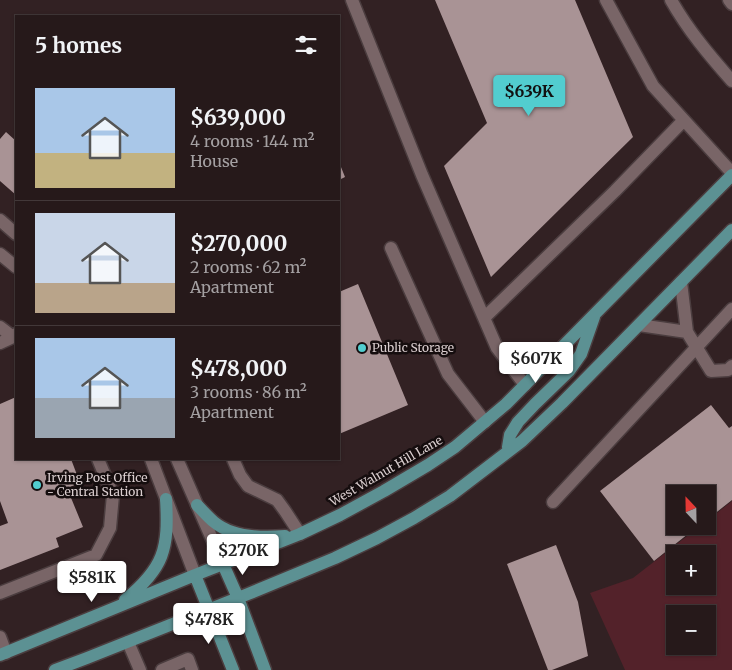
<!DOCTYPE html>
<meta charset="utf-8">
<style>
:root{--surface:#26191a;--page:#322627;--text:#f1f3f6;--muted:#a4a0a2;--line:#423839;--accent:#52cdcf}
body{margin:0;font-family:Merriweather,serif;background:var(--page);color:var(--text);height:100vh;display:flex;flex-direction:column;font-size:19px;white-space:nowrap}
*{box-sizing:border-box;margin:0}
p{font-size:16px;color:var(--muted)}
.icon{flex:none;width:28px;height:28px;fill:none;stroke:currentColor;stroke-width:2;stroke-linecap:round;stroke-linejoin:round}
.map{position:relative;flex:1;overflow:hidden}
.sheet{position:absolute;left:15px;top:15px;width:325px;height:445px;display:flex;flex-direction:column;background:var(--surface);border-radius:0px;box-shadow:0 1px 4px #0004,0 0 0 1px var(--line)}
.sheet>*{flex:none}
.needle{width:32px;rotate:338deg}
.tools{position:absolute;left:666px;top:485px;display:grid;gap:10px}
.tools a{display:grid;place-items:center;width:50px;height:50px;border-radius:0px;background:var(--surface);box-shadow:0 1px 4px #0004,0 0 0 1px var(--line);font-size:25px}
.price{position:absolute;translate:-50% -42px;padding:0 11px;border-radius:5px;background:#fff;color:#222;font-size:16px;line-height:32px;filter:drop-shadow(0 1px 2px #0008)}
.price::after{content:'';position:absolute;left:50%;top:30px;width:15px;height:11px;margin-left:-8px;background:inherit;clip-path:polygon(0 0,100% 0,50% 100%)}
.price.selected{background:var(--accent);color:#111}
ul{padding:0;list-style:none}
li{display:flex;align-items:center;gap:15px;height:125px;padding:0 20px}
li+li{border-top:1px solid var(--line)}
li span{display:grid;place-items:center;flex:none;width:140px;height:100px;border-radius:0px;color:#555}
li>.icon{margin-inline-start:auto}
span .icon{width:60px;height:60px;fill:#fffc;stroke-width:1}
li b{font-size:21px}
h2{display:flex;justify-content:space-between;align-items:center;height:60px;padding:0 20px;font-size:21px}
.map>svg:first-child{display:block}
.grass{fill:#53222a;fill-rule:evenodd}
.building{fill:#a99395}
.lines{fill:none;stroke-linecap:round;stroke-linejoin:round}
.minor-casing{stroke:#4b3d3f;stroke-width:15}
.major-casing{stroke:#4b3d3f;stroke-width:15}
.minor{stroke:#796567;stroke-width:12}
.major{stroke:#5c9193;stroke-width:12}
.poi-dot{fill:#52cdcf;stroke:#150d0e;stroke-width:2}
.labels{text-anchor:middle;stroke-width:5;stroke-linejoin:round;paint-order:stroke}
.poi-label{font-size:12px;fill:#dacecf;stroke:#150d0e;text-anchor:start}
.street-label{font-size:12px;fill:#dacecf;stroke:#150d0e}
</style>
<div class="map">
<svg width="732" height="670" viewBox="0 0 732 670">
<rect width="100%" height="100%" fill="#322123"/>
<path class="grass" d="M 732,501 L 732,670 L 625,670 L 590,593 L 633,578 L 700,526 L 708,526 L 708,520 ZM 675,554 L 708,554 L 708,586 L 675,586 ZM 675,614 L 708,614 L 708,646 L 675,646 Z"/>
<path class="building" d="M 435,0 L 575,0 L 633,137 L 491,277 L 444,166 L 487,123 Z
M 6,132 L 16,141 L 16,195 L 0,181 L 0,139 Z
M 339,162 L 345,177 L 339,180 Z
M 358,284 L 408,405 L 339,434 L 339,292 Z
M 16,397 L 16,459 L 71,459 L 80,483 L 67,488 L 83,527 L 56,538 L 59,547 L 0,570 L 0,526 L 8,523 L 0,501 L 0,404 Z
M 711,405 L 729,428 L 732,426 L 732,500 L 708,519 L 708,494 L 675,494 L 675,526 L 698,526 L 654,561 L 600,491 Z
M 556,545 L 578,602 L 588,656 L 552,670 L 548,670 L 507,564 Z"/>
<g class="lines">
<defs>
<path id="minor" d="M 352,0 L 422,175 L 497,348 L 525,385
M 606,0 L 653,86 L 732,173
M 671,0 C 688,30 709,55 732,81
M 729,0 L 732,4
M 0,220 L 16,234
M 391,248 L 448,374 L 485,422
M 0,254 L 16,267
M 681,282 L 687,332 L 711,371 L 728,370 L 732,366
M 484,318 L 615,191 L 684,120
M 639,325 L 687,332
M 0,327 L 13,337
M 0,343 L 13,337 L 16,334
M 151,459 L 195,575
M 177,459 L 223,564
M 233,459 L 240,475 L 248,486 L 277,500 L 285,511 L 300,534
M 553,502 L 732,309
M 0,593 L 96,555 L 110,528 L 113,495 L 98,459
M 0,637 L 6,653
M 128,642 L 140,670
M 162,670 L 188,659 L 192,670"/>
<path id="major" d="M 510,450 L 508,447 L 510,435 L 518,422 L 535,404 L 569,371 L 581,354 L 594,317
M 197,505 C 203,511 208,517 214,522 C 232,537 262,538 285,536
M 223,564 L 238,598 L 265,670
M 195,575 L 233,670
M 125,600 C 164,568 169,549 166,499
M 0,655 L 195,575 L 300,534 L 340,515 L 384,491 L 428,465 L 455,447 L 506,404 L 732,175
M 55,670 L 87,658 L 248,594 L 335,558 L 377,538 L 414,518 L 450,496 L 522,441 L 562,403 L 732,230"/>
</defs>
<use href="#minor" class="minor-casing"/>
<use href="#major" class="major-casing"/>
<use href="#minor" class="minor"/>
<use href="#major" class="major"/>
</g>
<g class="poi-dot">
<circle cx="362" cy="348" r="5"/>
<circle cx="37" cy="485" r="5"/>
</g>
<g class="labels">
<g class="poi-label">
<text x="372" y="352">Public Storage</text>
<text x="47" y="482">Irving Post Office<tspan x="47" dy="14">- Central Station</tspan></text>
</g>
<g class="street-label">
<text transform="translate(386 471) rotate(-30)" y="4">West Walnut Hill Lane</text>
</g>
</g>
</svg>
<div class="tools">
<a><svg class="needle" viewBox="-14 -14 28 28"><path d="M0-13l5 13h-10z" fill="#e53935"/><path d="M0 13l5-13h-10z" fill="#a4a0a2"/></svg></a>
<a>+</a>
<a>−</a>
</div>
<b class="price selected" style="left:529px;top:117px">$639K</b>
<b class="price" style="left:536px;top:384px">$607K</b>
<b class="price" style="left:243px;top:576px">$270K</b>
<b class="price" style="left:92px;top:603px">$581K</b>
<b class="price" style="left:209px;top:645px">$478K</b>
<section class="sheet">
<h2>5 homes<svg class="icon" aria-label="filters" viewBox="0 0 24 24"><path d="M4 7h16M4 17h16"/><circle cx="9" cy="7" r="2"/><circle cx="15" cy="17" r="2"/></svg></h2>
<ul>
<li><span style="background:linear-gradient(#a9c7e8 65%,#c2b280 0)"><svg class="icon" aria-label="home" viewBox="0 0 24 24"><path d="M3 11l9-7 9 7M6 9v11h12V9"/></svg></span><div><b>$639,000</b><p>4 rooms · 144 m²</p><p>House</p></div></li>
<li><span style="background:linear-gradient(#c9d6e8 70%,#b9a48a 0)"><svg class="icon" aria-label="home" viewBox="0 0 24 24"><path d="M3 11l9-7 9 7M6 9v11h12V9"/></svg></span><div><b>$270,000</b><p>2 rooms · 62 m²</p><p>Apartment</p></div></li>
<li><span style="background:linear-gradient(#a9c7e8 60%,#9aa5b1 0)"><svg class="icon" aria-label="home" viewBox="0 0 24 24"><path d="M3 11l9-7 9 7M6 9v11h12V9"/></svg></span><div><b>$478,000</b><p>3 rooms · 86 m²</p><p>Apartment</p></div></li>
</ul>
</section>
</div>
